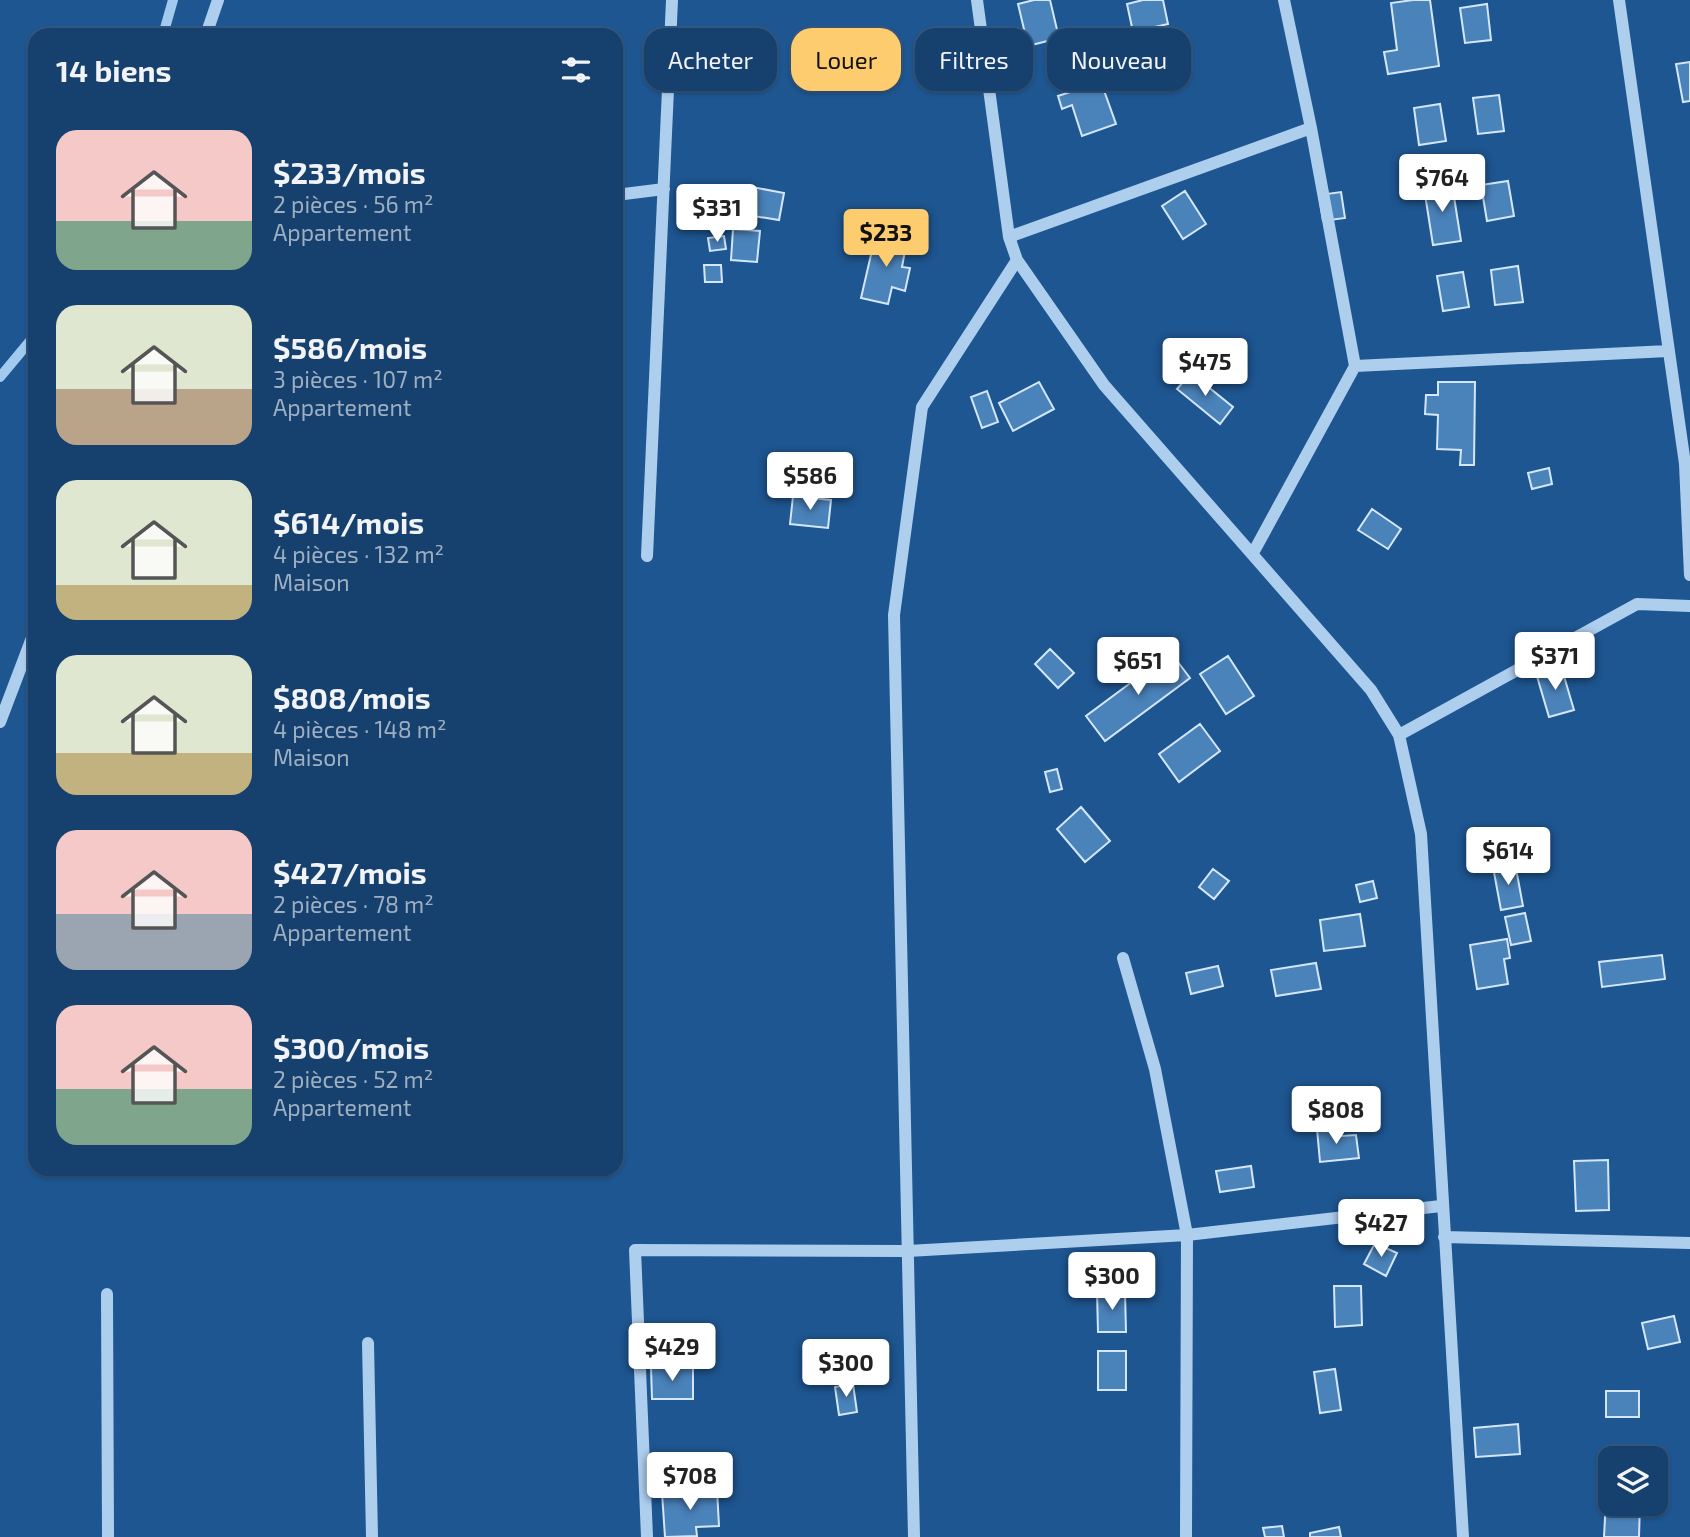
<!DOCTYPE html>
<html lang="fr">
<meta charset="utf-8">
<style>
:root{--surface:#16406d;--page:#1f4772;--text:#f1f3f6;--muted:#9eafc2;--line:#355980;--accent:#fccc6e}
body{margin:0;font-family:"Exo 2",sans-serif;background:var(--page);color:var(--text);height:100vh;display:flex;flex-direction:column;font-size:26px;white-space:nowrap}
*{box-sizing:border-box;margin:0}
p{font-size:23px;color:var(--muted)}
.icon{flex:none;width:38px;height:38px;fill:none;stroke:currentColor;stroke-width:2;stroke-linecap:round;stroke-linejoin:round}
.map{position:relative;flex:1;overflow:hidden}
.details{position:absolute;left:28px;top:28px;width:595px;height:1148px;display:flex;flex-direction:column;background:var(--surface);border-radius:21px;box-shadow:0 2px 5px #0004,0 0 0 2px var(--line)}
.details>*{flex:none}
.guide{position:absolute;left:644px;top:28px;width:665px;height:63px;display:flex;gap:14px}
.fabs{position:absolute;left:1598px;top:1446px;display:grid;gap:14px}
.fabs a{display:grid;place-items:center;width:70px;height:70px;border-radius:14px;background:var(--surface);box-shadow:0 2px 5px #0004,0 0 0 2px var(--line);font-size:35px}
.price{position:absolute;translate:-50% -60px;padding:0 16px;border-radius:7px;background:#fff;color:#222;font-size:23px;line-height:46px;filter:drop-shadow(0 2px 4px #0008)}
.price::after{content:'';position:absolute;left:50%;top:42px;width:21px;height:16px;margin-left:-10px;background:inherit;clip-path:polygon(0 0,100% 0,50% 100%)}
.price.current{background:var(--accent);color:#111}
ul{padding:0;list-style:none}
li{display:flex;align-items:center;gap:21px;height:175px;padding:0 28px}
li span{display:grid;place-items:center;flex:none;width:196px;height:140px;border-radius:21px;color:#555}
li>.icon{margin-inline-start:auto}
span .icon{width:84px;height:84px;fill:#fffc;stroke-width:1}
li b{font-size:30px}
h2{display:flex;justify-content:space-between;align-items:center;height:84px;padding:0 28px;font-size:30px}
.chip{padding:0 24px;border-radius:21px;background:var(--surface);box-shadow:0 2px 5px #0004,0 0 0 2px var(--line);font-size:24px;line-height:63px}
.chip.current{background:var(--accent);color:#111}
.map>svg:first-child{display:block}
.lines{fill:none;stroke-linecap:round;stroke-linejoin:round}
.stream{stroke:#a2caef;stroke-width:10}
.building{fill:#4a82ba;stroke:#d4e7fa;stroke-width:2}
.minor{stroke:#aeceee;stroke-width:12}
</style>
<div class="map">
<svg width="1690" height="1537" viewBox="0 0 1690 1537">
<rect width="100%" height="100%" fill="#1e5691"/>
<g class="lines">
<path class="stream" d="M 163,35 L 173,0
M 0,377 L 35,335"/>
</g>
<path class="building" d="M 1034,0 L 1050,0 L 1059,38 L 1028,46 L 1018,4 Z
M 1143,0 L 1163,0 L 1168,24 L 1133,32 L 1127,4 Z
M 1413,0 L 1430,0 L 1439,66 L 1388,74 L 1384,52 L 1397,50 L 1391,3 Z
M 1487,4 L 1491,40 L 1465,43 L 1460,8 Z
M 1690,62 L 1690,101 L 1683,102 L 1676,64 Z
M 1101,82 L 1116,124 L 1082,136 L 1072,105 L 1062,109 L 1058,96 Z
M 1499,95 L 1504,131 L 1478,134 L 1473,98 Z
M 1440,104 L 1446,141 L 1419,145 L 1414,108 Z
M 1508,181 L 1514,216 L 1487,221 L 1481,185 Z
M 1452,184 L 1461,241 L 1433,245 L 1424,188 Z
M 752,187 L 784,193 L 779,220 L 747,215 Z
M 1185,191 L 1206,224 L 1183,239 L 1162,206 Z
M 1341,192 L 1345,218 L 1323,221 L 1319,195 Z
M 733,229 L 760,231 L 757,262 L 731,260 Z
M 876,233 L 907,240 L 902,267 L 910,268 L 905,291 L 892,287 L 888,304 L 861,298 Z
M 724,236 L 726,249 L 710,251 L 708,238 Z
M 704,265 L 721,265 L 722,282 L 705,282 Z
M 1518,266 L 1523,302 L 1495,305 L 1491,270 Z
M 1463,272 L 1469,307 L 1443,311 L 1437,276 Z
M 1191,373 L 1233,407 L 1220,424 L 1177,389 Z
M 1039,382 L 1054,409 L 1013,431 L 999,403 Z
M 1438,382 L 1475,382 L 1474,465 L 1460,465 L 1461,450 L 1437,449 L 1438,415 L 1425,414 L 1426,395 L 1438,395 Z
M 987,391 L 998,422 L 982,428 L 971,397 Z
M 1549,468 L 1552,484 L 1532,489 L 1528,473 Z
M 793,496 L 831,500 L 828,528 L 790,524 Z
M 1372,509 L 1401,529 L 1388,549 L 1358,530 Z
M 1050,649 L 1074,673 L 1058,688 L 1035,664 Z
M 1171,653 L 1190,678 L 1105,741 L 1086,716 Z
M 1228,656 L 1254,696 L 1226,714 L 1200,674 Z
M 1561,666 L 1574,710 L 1549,717 L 1536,673 Z
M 1200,724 L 1220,751 L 1179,782 L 1159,754 Z
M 1057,769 L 1062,789 L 1050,792 L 1045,772 Z
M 1081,807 L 1110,841 L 1085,862 L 1057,829 Z
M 1515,863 L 1523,906 L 1501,910 L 1493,867 Z
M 1213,869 L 1229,881 L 1214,899 L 1199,887 Z
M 1373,881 L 1377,898 L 1360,902 L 1356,885 Z
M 1525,913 L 1531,941 L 1511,945 L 1505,917 Z
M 1360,914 L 1365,946 L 1324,951 L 1320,920 Z
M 1507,939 L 1510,958 L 1504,959 L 1508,984 L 1477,989 L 1470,945 Z
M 1662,955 L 1665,979 L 1602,987 L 1599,962 Z
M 1316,963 L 1321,989 L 1276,996 L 1271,970 Z
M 1218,966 L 1223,986 L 1191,994 L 1186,973 Z
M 1340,1128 L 1341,1136 L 1356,1135 L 1359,1158 L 1320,1162 L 1317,1129 Z
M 1608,1160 L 1609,1210 L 1576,1211 L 1574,1161 Z
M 1251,1166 L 1254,1187 L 1220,1192 L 1216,1171 Z
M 1375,1243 L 1397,1253 L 1386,1276 L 1364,1264 Z
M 1334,1286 L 1361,1286 L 1362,1325 L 1335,1327 Z
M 1125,1291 L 1126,1332 L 1098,1332 L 1097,1292 Z
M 1674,1316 L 1680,1342 L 1648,1349 L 1642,1323 Z
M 1098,1351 L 1126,1351 L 1126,1390 L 1098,1390 Z
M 693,1366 L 693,1399 L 652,1399 L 651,1367 Z
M 1335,1369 L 1341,1410 L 1320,1413 L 1314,1372 Z
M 853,1384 L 857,1412 L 839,1415 L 835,1387 Z
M 1606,1391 L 1639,1391 L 1639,1417 L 1606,1417 Z
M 1518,1424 L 1520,1454 L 1476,1457 L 1474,1428 Z
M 717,1489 L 719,1526 L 696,1527 L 697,1536 L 665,1537 L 662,1493 Z
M 1606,1499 L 1610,1500 L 1610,1503 L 1640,1503 L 1639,1537 L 1604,1537 Z
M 1282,1526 L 1284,1537 L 1265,1537 L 1263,1528 Z
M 1339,1527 L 1341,1537 L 1310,1537 L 1310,1533 Z"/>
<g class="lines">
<path class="minor" d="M 977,0 L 1009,237 L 1017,260 L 1104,385 L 1371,690 L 1399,735 L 1421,834 L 1463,1537
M 1619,0 L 1685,464 L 1690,575
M 206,35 L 218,0
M 616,195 L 664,189
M 1009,237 L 1311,128
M 1355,366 L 1668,351
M 1253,553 L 1355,366 L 1311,128 L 1284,0
M 647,556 L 672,0
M 0,722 L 35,630
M 1399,735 L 1637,604 L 1690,606
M 1123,958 L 1155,1069 L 1187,1235 L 1186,1537
M 1444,1237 L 1690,1243
M 107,1294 L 108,1537
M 368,1343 L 372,1537
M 647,1537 L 635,1250 L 908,1251 L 1187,1235 L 1441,1206
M 914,1537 L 894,615 L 922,407 L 1017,260"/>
</g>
</svg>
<div class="fabs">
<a><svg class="icon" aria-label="layers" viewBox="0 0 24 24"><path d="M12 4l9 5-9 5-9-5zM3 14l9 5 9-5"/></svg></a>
</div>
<b class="price" style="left:1442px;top:214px">$764</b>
<b class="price" style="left:717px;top:244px">$331</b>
<b class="price current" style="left:886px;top:269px">$233</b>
<b class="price" style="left:1205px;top:398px">$475</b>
<b class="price" style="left:810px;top:512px">$586</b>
<b class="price" style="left:1555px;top:692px">$371</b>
<b class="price" style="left:1138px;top:697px">$651</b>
<b class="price" style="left:1508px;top:887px">$614</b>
<b class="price" style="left:1336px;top:1146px">$808</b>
<b class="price" style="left:1381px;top:1259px">$427</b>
<b class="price" style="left:1112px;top:1312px">$300</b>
<b class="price" style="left:672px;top:1383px">$429</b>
<b class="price" style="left:846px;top:1399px">$300</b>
<b class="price" style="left:690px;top:1512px">$708</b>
<div class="guide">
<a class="chip">Acheter</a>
<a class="chip current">Louer</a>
<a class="chip">Filtres</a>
<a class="chip">Nouveau</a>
</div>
<section class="details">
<h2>14 biens<svg class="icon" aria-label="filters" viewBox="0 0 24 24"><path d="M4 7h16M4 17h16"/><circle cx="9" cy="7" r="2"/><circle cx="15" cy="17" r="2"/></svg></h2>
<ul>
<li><span style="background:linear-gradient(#f6c9c9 65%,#7fa58c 0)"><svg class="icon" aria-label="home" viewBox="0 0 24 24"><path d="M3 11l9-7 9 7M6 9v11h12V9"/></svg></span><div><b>$233/mois</b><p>2 pièces · 56 m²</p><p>Appartement</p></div></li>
<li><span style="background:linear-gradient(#dfe7d0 60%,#b9a48a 0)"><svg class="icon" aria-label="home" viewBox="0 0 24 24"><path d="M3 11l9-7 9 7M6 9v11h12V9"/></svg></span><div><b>$586/mois</b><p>3 pièces · 107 m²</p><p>Appartement</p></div></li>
<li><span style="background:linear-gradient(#dfe7d0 75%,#c2b280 0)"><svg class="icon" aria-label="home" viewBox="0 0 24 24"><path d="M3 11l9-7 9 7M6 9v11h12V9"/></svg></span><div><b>$614/mois</b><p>4 pièces · 132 m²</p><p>Maison</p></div></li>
<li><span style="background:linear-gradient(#dfe7d0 70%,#c2b280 0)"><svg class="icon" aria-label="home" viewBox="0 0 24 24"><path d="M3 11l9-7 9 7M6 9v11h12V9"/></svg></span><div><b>$808/mois</b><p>4 pièces · 148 m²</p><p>Maison</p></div></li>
<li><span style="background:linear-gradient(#f6c9c9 60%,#9aa5b1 0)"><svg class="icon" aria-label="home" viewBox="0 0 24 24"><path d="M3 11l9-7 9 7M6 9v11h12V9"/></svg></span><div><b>$427/mois</b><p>2 pièces · 78 m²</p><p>Appartement</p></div></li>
<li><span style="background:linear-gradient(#f6c9c9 60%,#7fa58c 0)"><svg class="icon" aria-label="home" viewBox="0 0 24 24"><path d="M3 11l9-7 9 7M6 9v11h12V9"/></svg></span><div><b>$300/mois</b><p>2 pièces · 52 m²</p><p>Appartement</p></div></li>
</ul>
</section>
</div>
